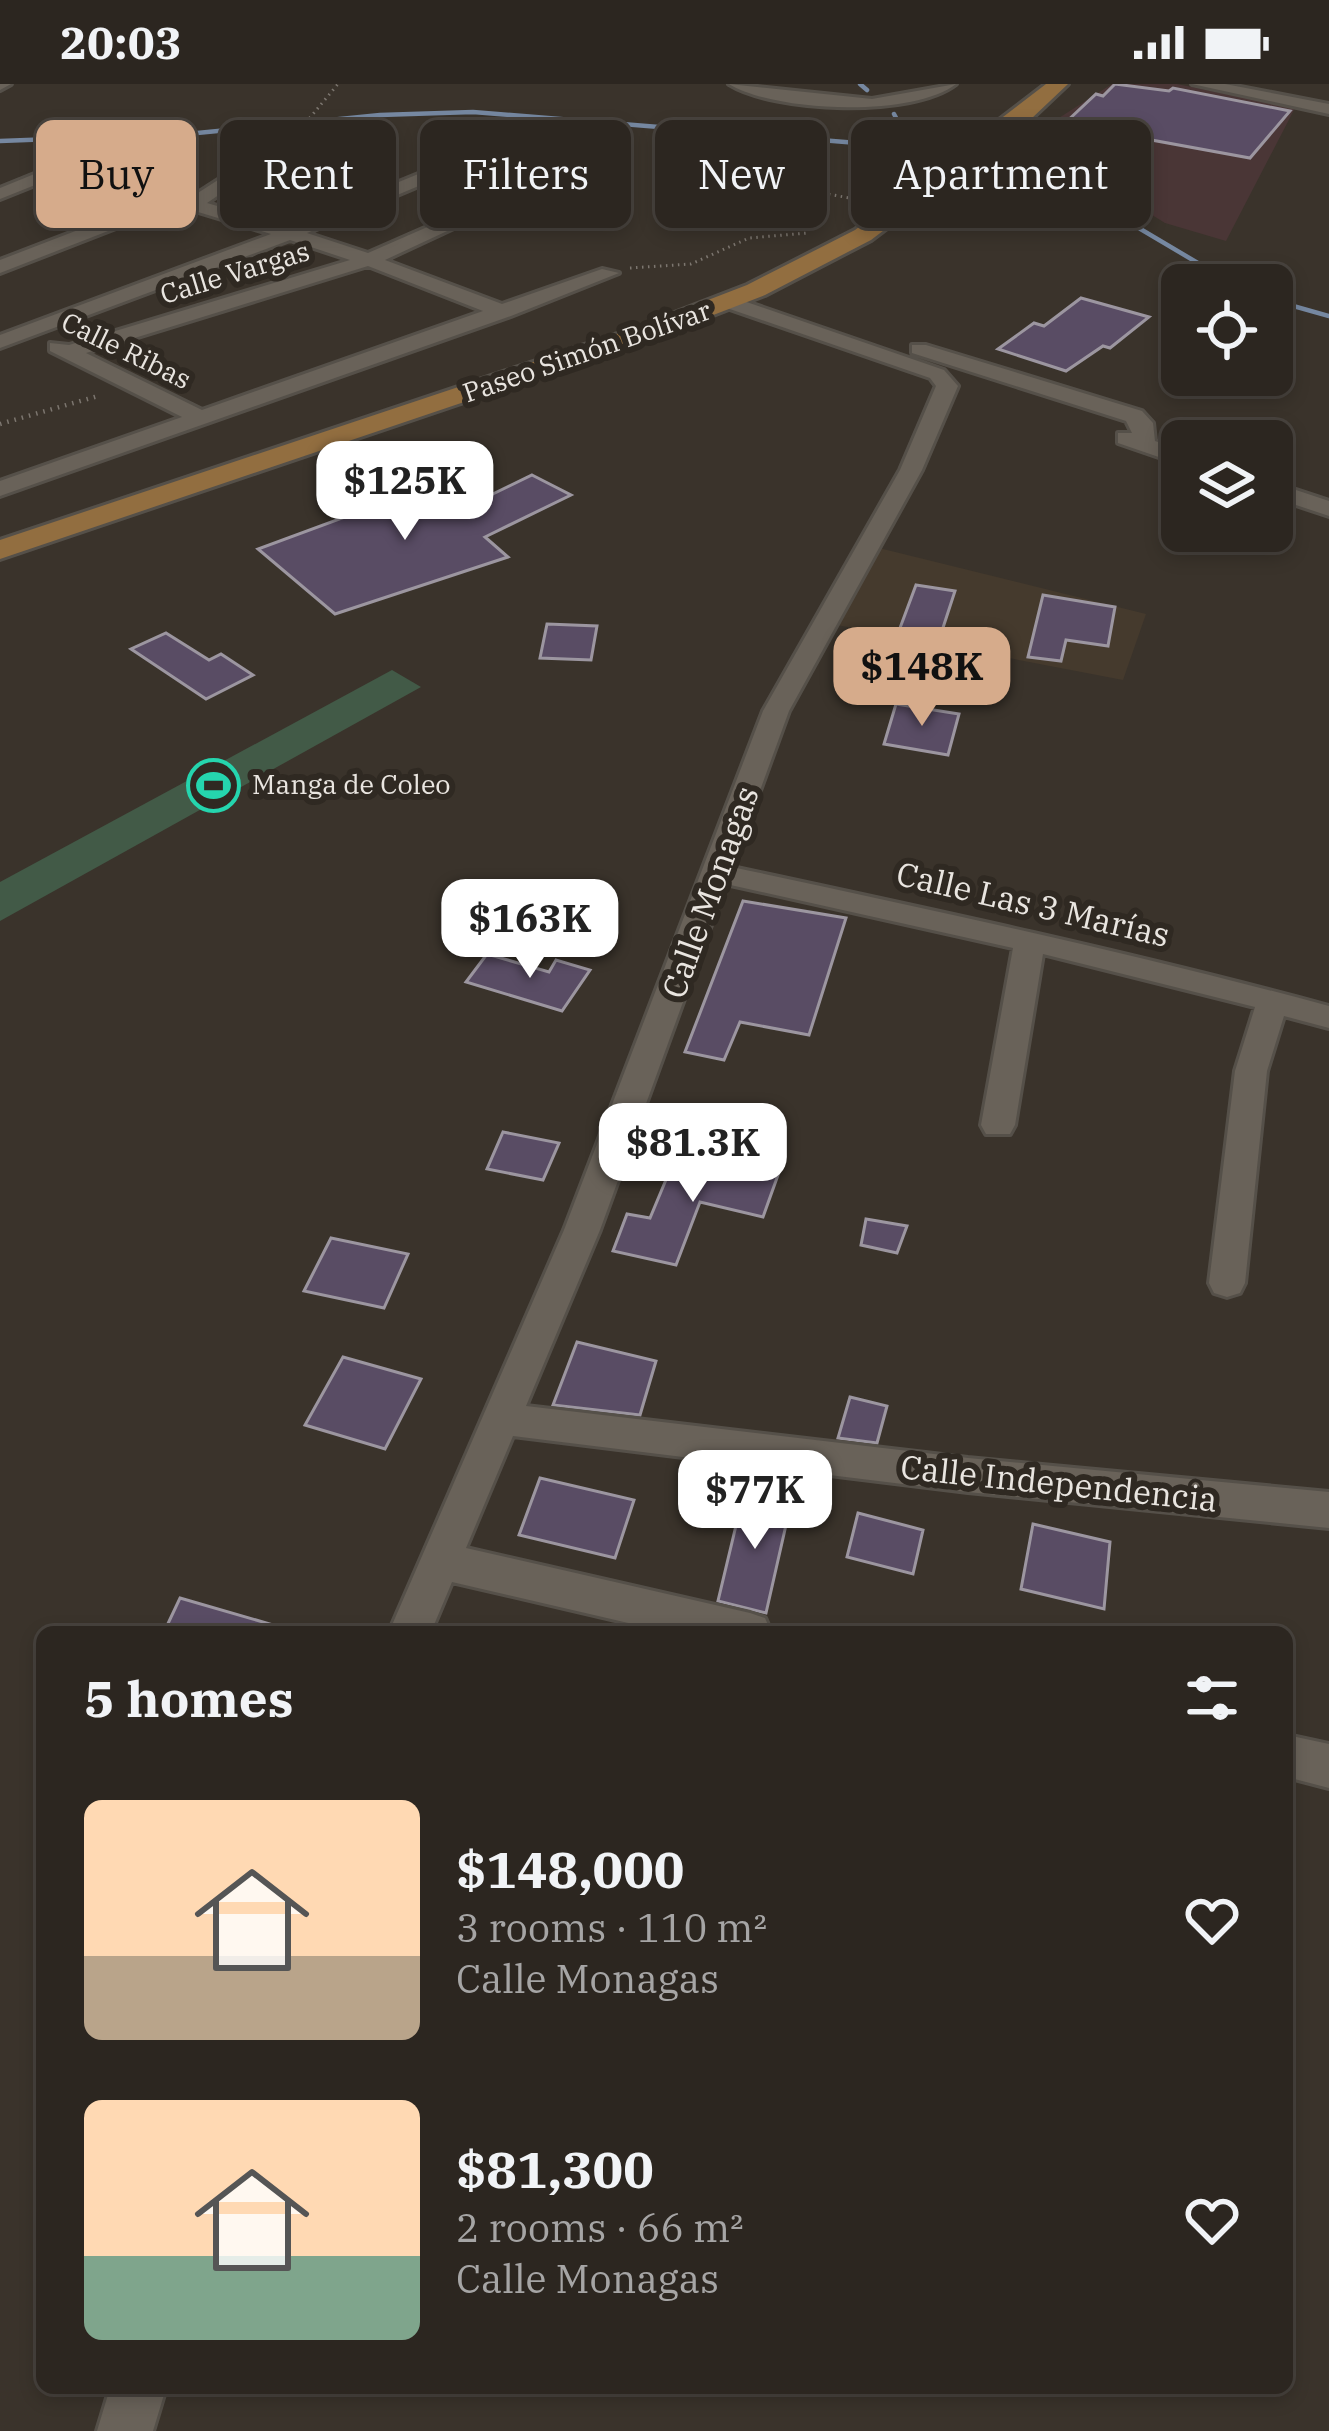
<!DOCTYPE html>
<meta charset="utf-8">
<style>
:root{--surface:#2c2620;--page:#38322d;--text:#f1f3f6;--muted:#a6a5a5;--line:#48433e;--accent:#d6ab8b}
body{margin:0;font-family:"IBM Plex Serif",serif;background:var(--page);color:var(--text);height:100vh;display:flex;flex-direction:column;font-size:45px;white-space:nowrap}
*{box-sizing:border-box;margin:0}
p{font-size:39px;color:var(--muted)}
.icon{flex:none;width:66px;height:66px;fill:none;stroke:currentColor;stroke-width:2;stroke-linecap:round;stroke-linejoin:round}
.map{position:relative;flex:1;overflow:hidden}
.details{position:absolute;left:36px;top:1542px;width:1257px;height:768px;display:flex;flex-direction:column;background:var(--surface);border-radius:18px;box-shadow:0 6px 18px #0003,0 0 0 3px var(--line)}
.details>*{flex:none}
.guide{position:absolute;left:36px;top:36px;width:1257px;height:108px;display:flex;gap:24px}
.tools{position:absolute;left:1161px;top:180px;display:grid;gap:24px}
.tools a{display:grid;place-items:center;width:132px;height:132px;border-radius:18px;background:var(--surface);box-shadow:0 6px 18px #0003,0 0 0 3px var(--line);font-size:60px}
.price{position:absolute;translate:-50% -102px;padding:0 27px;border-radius:24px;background:#fff;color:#222;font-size:39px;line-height:78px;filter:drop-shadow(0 3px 6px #0008)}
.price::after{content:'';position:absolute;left:50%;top:72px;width:36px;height:27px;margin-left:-18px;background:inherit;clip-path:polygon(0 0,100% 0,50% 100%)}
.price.active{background:var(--accent);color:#111}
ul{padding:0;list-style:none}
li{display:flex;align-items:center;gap:36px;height:300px;padding:0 48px}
li span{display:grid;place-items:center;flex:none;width:336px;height:240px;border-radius:18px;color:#555}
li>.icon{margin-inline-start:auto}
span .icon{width:144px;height:144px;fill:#fffc;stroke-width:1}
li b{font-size:51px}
h2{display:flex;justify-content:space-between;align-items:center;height:144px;padding:0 48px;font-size:51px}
.chip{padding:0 42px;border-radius:18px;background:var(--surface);box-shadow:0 6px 18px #0003,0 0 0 3px var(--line);font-size:42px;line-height:108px}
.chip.active{background:var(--accent);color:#111}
.status{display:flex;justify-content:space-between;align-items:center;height:84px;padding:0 60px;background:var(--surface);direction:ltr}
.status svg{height:33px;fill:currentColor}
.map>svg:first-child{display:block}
.commercial{fill:#4a3636}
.built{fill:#453a2d}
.green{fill:#425a47}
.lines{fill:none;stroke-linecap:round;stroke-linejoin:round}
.stream{stroke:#7688a1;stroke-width:4.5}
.building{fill:#594c64;stroke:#9c96a0;stroke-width:3}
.minor-casing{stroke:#555049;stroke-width:6}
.major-casing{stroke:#555049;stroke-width:6}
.path-far1{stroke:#7c766f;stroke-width:3;stroke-dasharray:1.5 4.5;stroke-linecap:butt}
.path{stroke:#7c766f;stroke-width:4.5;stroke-dasharray:1.5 6;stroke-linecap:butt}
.minor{fill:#696259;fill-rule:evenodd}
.major{fill:#926e40;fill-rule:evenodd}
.labels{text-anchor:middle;stroke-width:12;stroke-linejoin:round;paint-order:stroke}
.far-street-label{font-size:27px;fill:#e9e5e0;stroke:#2f2922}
.far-poi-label{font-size:27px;fill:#e9e5e0;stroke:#2f2922;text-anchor:start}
.street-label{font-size:33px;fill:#e9e5e0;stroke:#2f2922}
</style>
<div class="status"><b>20:03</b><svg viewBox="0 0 49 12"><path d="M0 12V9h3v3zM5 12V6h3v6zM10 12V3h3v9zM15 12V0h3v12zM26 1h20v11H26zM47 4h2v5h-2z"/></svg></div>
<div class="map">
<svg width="1329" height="2347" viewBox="0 0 1329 2347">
<rect width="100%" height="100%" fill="#3a332b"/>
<path class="commercial" d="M 1112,0 L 1177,0 L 1295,24 L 1226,157 L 1165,139 L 1105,102 L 1026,77 L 1051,39 Z"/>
<path class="built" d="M 879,464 L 1146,530 L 1123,596 L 837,541 Z"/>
<path class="green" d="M 392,586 L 421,603 L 0,837 L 0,798 Z"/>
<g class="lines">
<path class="stream" d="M 860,0 L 867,6
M 894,30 L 902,45 L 895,63
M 0,57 L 187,50 L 380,31 L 473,28 L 882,61 L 1025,92 L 1083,111 L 1235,201
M 1272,216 L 1329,232"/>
</g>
<path class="building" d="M 1115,0 L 1169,7 L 1173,4 L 1290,27 L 1250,74 L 1064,40 L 1096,10 L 1103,12 Z
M 1081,214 L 1149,233 L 1110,264 L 1103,262 L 1066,287 L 998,265 L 1034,239 L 1044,242 Z
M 532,391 L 571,411 L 485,453 L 508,473 L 335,530 L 258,465 L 437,399 L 468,422 Z
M 916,501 L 955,507 L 938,559 L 897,552 Z
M 1043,511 L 1115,523 L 1108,562 L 1066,556 L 1061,577 L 1028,573 Z
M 547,540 L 597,542 L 591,576 L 540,574 Z
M 166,549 L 209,576 L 221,570 L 253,591 L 206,615 L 131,565 Z
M 896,620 L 959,630 L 948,671 L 884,660 Z
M 743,817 L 846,834 L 809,951 L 740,938 L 724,976 L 685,968 Z
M 487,870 L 549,888 L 556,876 L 590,886 L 562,927 L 466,898 Z
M 503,1048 L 559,1059 L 543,1096 L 487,1085 Z
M 678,1067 L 778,1091 L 763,1133 L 700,1118 L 676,1181 L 613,1167 L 627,1130 L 650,1134 Z
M 866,1135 L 907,1142 L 897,1169 L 861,1161 Z
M 331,1154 L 408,1170 L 384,1224 L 304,1207 Z
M 577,1258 L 656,1277 L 640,1331 L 553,1321 Z
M 343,1273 L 421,1295 L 385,1365 L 305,1341 Z
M 850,1313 L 887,1322 L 877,1359 L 838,1354 Z
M 540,1394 L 634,1416 L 615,1474 L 519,1451 Z
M 744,1408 L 791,1419 L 766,1529 L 718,1517 Z
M 858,1429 L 923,1446 L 913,1490 L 847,1473 Z
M 1033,1440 L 1110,1458 L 1104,1525 L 1021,1505 Z
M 180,1514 L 270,1540 L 269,1548 L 164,1548 Z"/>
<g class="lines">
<defs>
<path id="minor" d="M 0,0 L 11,0 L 0,6 Z
M 729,0 L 872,15 L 956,0 C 912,34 774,28 729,0 Z
M 1192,0 L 1225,0 L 1329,20 L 1329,30 Z
M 280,56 L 294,60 L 207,119 L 289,143 L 472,68 L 478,69 L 478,77 L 307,149 L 368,169 L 482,119 L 488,120 L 488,128 L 385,176 L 502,220 L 602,185 L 619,189 L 511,232 L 0,412 L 0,397 L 182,333 L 50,267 L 50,259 L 69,261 L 350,176 L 290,156 L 0,264 L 0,251 L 271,150 L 175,121 L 0,189 L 0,176 L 156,116 L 65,89 L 0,115 L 0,104 L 64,78 L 190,114 ZM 368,182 L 483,227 L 202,326 L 86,269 Z
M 721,214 L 735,214 L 944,286 L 958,302 L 922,386 L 789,627 L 732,783 C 933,826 1133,869 1329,922 L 1329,944 L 1284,932 L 1267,987 L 1245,1199 L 1240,1209 L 1227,1213 L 1214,1209 L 1209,1199 L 1235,987 L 1255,923 L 1043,870 L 1015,1041 L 1010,1050 L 986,1050 L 981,1041 L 1013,864 L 726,800 L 600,1146 L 526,1322 L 968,1374 L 1329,1408 L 1329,1444 L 968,1408 L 513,1352 L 466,1464 L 750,1529 L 765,1534 L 771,1548 L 667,1548 L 452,1498 L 431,1548 L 389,1548 L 564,1146 L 763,627 L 900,386 L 936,302 L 930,294 L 721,222 Z
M 912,261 L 926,261 L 1142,327 L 1153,339 L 1155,357 L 1182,366 L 1182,381 L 1118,359 L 1118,349 L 1132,349 L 1126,337 L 912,269 Z
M 1272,398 L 1329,417 L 1329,432 L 1272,413 Z
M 1287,1651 L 1329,1660 L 1329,1704 L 1287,1693 Z
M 110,2304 L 166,2304 L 153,2347 L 97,2347 Z"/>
<path id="major" d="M 1046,0 L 1068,0 L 1031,35 L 871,156 L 765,211 L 656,253 L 0,475 L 0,456 L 638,243 L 747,201 L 855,146 Z"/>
</defs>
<use href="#minor" class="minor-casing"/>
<use href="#major" class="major-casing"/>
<path class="path-far1" d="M 298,48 L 338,0
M 757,78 L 773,100 L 866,117
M 630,184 L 691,180 L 749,154 L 808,149"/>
<path class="path" d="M 0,340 L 98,312"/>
<use href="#minor" class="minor"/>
<use href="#major" class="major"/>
</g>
<defs>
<symbol id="stadium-ring" viewBox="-11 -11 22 22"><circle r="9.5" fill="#2f2922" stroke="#25d5ae" stroke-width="1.5"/><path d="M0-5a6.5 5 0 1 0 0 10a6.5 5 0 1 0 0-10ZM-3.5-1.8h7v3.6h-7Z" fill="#25d5ae"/></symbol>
</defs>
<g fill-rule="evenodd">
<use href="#stadium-ring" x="184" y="672" width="59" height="59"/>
</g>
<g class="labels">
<g class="far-street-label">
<text transform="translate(235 189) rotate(-17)" y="9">Calle Vargas</text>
<text transform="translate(126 267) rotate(26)" y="9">Calle Ribas</text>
<text transform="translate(587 268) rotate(-19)" y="9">Paseo Simón Bolívar</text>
</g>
<g class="far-poi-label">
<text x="252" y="710">Manga de Coleo</text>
</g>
<g class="street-label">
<text transform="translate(710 808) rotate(-70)" y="12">Calle Monagas</text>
<text transform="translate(1033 820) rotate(13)" y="12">Calle Las 3 Marías</text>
<text transform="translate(1059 1399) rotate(6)" y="12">Calle Independencia</text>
</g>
</g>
</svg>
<div class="tools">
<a><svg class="icon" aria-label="locate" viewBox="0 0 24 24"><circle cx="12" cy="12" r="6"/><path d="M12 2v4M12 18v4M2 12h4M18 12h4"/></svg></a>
<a><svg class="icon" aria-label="layers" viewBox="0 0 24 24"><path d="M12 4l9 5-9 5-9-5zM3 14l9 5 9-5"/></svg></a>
</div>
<b class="price" style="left:405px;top:459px">$125K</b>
<b class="price active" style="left:922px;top:645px">$148K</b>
<b class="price" style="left:530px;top:897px">$163K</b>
<b class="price" style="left:693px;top:1121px">$81.3K</b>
<b class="price" style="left:755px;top:1468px">$77K</b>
<div class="guide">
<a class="chip active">Buy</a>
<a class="chip">Rent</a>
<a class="chip">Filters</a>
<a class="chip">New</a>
<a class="chip">Apartment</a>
</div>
<section class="details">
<h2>5 homes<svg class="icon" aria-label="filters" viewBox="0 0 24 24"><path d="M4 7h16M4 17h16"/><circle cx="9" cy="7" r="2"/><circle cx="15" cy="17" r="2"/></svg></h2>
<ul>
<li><span style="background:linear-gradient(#ffd9b3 65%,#b9a48a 0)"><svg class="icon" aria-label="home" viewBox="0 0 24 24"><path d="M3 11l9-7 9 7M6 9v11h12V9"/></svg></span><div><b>$148,000</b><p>3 rooms · 110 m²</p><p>Calle Monagas</p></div><svg class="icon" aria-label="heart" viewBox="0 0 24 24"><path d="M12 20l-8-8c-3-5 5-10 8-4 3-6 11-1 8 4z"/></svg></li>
<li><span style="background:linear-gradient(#ffd9b3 65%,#7fa58c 0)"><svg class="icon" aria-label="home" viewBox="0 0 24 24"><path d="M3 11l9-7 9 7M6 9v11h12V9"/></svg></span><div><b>$81,300</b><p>2 rooms · 66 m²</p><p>Calle Monagas</p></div><svg class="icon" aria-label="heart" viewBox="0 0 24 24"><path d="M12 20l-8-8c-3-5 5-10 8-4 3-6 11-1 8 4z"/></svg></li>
</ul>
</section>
</div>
